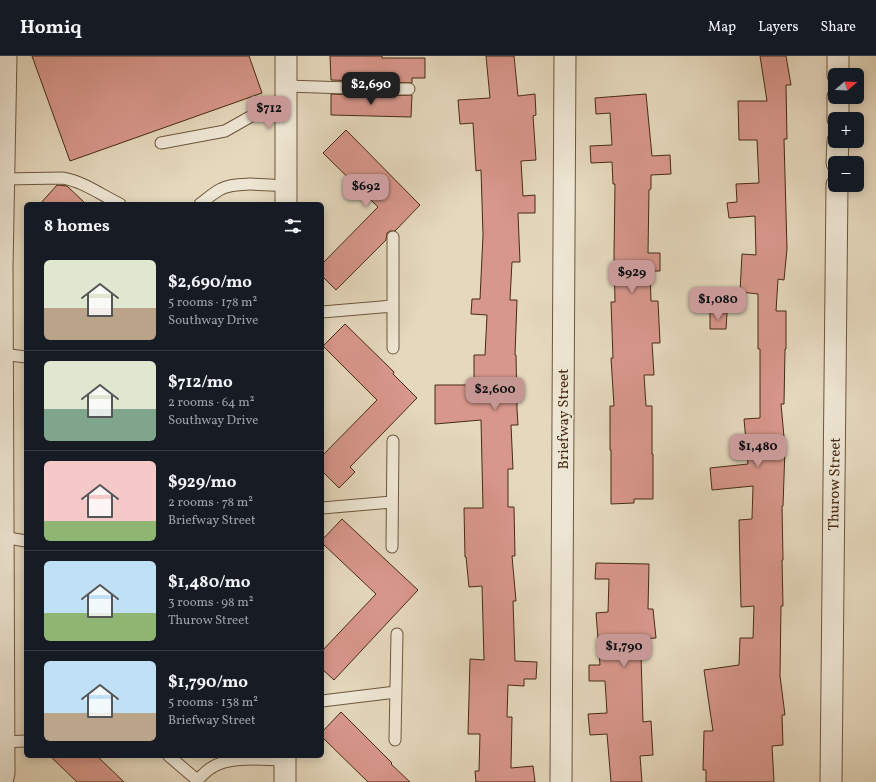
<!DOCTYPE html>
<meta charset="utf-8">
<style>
:root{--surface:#171b24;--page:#242831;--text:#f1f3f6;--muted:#9ea1a6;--line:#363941;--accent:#c59692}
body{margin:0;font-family:Vollkorn,serif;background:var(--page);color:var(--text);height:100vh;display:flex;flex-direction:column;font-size:15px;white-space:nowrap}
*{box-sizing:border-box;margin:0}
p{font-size:13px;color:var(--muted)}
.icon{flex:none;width:22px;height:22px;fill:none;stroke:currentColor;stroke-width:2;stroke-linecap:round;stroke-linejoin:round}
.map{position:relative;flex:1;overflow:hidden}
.side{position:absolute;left:24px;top:146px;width:300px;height:556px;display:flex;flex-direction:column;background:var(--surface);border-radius:6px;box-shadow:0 2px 10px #0003}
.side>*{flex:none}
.needle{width:26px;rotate:71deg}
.buttons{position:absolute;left:828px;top:12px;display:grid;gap:8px}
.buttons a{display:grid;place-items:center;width:36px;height:36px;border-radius:6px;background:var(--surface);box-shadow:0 2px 10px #0003;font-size:20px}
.price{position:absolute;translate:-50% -34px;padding:0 9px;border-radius:8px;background:var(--accent);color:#111;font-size:13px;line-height:26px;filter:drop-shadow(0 1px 2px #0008)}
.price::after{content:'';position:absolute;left:50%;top:24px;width:12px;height:9px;margin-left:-6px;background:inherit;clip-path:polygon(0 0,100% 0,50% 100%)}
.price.active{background:#222;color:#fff}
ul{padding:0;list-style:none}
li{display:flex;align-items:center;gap:12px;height:100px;padding:0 20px}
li+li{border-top:1px solid var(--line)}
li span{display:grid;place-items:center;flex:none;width:112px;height:80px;border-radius:6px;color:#555}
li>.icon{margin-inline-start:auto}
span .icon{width:48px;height:48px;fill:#fffc;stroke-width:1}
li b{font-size:17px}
h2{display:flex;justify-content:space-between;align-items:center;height:48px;padding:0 20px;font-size:17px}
header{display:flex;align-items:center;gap:24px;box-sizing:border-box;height:56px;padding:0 20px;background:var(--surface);border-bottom:1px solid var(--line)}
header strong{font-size:19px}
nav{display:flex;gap:22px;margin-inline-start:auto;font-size:14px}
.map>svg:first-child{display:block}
.building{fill:#d8978c;stroke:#472b12}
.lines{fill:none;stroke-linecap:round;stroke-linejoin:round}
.lane-casing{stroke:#6e563d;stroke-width:13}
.street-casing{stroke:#6e563d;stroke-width:23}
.lane{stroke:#eee6d4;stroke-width:11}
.street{stroke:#eee6d4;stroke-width:21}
.labels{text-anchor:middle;stroke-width:3.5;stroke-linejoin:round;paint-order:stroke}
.street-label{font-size:15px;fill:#472b12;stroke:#eee6d4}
</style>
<header>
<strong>Homiq</strong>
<nav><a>Map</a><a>Layers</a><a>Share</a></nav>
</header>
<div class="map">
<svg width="876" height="726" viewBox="0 0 876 726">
<rect width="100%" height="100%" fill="#e5d8bd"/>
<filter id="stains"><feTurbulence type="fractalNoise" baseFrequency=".005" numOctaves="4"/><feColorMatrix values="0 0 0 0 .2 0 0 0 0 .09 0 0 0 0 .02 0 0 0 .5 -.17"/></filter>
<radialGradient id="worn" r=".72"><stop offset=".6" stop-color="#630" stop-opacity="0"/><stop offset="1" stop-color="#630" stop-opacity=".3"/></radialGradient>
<path class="building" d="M 32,0 L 249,0 L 262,37 L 70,105 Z
M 330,0 L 382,0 L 382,2 L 425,2 L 425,22 L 412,22 L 412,27 L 331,24 Z
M 486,0 L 514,0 L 518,40 L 535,38 L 536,59 L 533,60 L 536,104 L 521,105 L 523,140 L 535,139 L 535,157 L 518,157 L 520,206 L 512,206 L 510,244 L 517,244 L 515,299 L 516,299 L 517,353 L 518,369 L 511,369 L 513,413 L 508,413 L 508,451 L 514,451 L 515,500 L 512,500 L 516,545 L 513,545 L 515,605 L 537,606 L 536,623 L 524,623 L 524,630 L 508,629 L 507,661 L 512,661 L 511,712 L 533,710 L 535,726 L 476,726 L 475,715 L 479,715 L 480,678 L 468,678 L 470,603 L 484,604 L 482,530 L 469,531 L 466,501 L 465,501 L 464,452 L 483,452 L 481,364 L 435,368 L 435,329 L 474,329 L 474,299 L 485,299 L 487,259 L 471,258 L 472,243 L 480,243 L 483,179 L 481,114 L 476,115 L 473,67 L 460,68 L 458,44 L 490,42 Z
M 760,0 L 786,0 L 791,29 L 786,29 L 787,83 L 784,83 L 787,193 L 784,224 L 778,223 L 776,255 L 786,255 L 786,293 L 785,293 L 784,348 L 781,348 L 785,392 L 783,450 L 782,450 L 783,504 L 782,504 L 783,550 L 781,550 L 780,620 L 785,659 L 782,659 L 783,689 L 772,690 L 774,726 L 706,726 L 706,714 L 703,714 L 704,675 L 713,675 L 704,614 L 739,609 L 740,582 L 753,582 L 754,550 L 741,551 L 739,464 L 752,463 L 753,430 L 712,434 L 710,412 L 748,408 L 744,363 L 760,362 L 760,293 L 758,293 L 758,238 L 740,236 L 742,198 L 756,199 L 755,160 L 729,162 L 727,147 L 737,146 L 736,128 L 759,127 L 757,84 L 739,84 L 738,45 L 767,45 Z
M 331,38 L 380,40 L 412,39 L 411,61 L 331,59 Z
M 646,38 L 652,100 L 670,99 L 671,118 L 651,119 L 651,133 L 649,134 L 648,197 L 660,197 L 660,215 L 650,215 L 651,245 L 658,245 L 660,287 L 652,287 L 654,319 L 644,319 L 646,350 L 652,350 L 652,398 L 653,398 L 653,443 L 634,443 L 634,447 L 611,448 L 611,394 L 610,394 L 610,350 L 614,350 L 611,302 L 613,302 L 611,246 L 615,246 L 614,198 L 615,128 L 613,128 L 612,106 L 591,107 L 590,90 L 612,89 L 610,57 L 596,58 L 595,42 Z
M 346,74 L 420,149 L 395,175 L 390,175 L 387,177 L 386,184 L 336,234 L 322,220 L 322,208 L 378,151 L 323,97 Z
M 57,129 L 67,130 L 86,148 L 40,148 Z
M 710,256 L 727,257 L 726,273 L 710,273 Z
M 345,268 L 394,316 L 393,318 L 417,342 L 350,411 L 355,416 L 339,432 L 322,415 L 322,400 L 377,344 L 323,290 Z
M 342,463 L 418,534 L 334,624 L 322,613 L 322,595 L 376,538 L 322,487 L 322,484 Z
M 596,507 L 649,508 L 648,553 L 653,553 L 656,582 L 642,583 L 643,598 L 641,599 L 643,666 L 651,665 L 653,699 L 640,700 L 642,726 L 611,726 L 607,678 L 590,679 L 588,658 L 607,657 L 605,625 L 589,625 L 589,609 L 600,609 L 596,557 L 608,556 L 609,523 L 595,523 Z
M 341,656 L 392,707 L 391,708 L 410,726 L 368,726 L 322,681 L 322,676 Z
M 50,700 L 97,700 L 124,726 L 77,726 Z"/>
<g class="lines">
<defs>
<path id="lane" d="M 286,30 L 380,33 L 409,33
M 161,87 L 225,75 L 264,53 L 286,49
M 4,123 L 62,122 C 83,125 101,139 120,148
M 200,148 C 207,143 213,137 221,133 C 236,125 268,129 286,130
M 393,181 L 393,292
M 322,256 L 393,250
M 2,298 L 26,301
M 322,452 L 392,446
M 2,481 L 26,485
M 392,491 L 393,385
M 322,645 L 396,636
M 395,684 L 397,578
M 4,686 L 26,685
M 169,700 L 197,724 C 202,720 206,715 211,712 C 231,699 263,704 285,704"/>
<path id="street" d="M 838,19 L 838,0
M 838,63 L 838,41
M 837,107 L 838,85
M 286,148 L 286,0
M 2,726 L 4,717 L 2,211 L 6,0
M 285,726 L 285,700
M 561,726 L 565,0
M 831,726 L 837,129"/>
</defs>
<use href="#lane" class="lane-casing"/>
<use href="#street" class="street-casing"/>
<use href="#lane" class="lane"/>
<use href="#street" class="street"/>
</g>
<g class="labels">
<g class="street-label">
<text transform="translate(563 363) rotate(-90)" y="5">Briefway Street</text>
<text transform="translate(834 428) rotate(-89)" y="5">Thurow Street</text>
</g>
</g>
<rect width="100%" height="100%" filter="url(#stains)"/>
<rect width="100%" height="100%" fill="url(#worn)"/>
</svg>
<div class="buttons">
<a><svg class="needle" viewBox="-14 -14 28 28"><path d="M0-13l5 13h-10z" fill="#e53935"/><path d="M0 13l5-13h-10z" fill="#9ea1a6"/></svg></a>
<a>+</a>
<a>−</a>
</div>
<b class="price active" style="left:371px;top:50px">$2,690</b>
<b class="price" style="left:269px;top:74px">$712</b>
<b class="price" style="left:366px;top:152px">$692</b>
<b class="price" style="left:632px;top:238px">$929</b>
<b class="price" style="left:718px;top:265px">$1,080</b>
<b class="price" style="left:495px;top:355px">$2,600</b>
<b class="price" style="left:758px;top:412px">$1,480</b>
<b class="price" style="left:624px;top:612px">$1,790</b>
<section class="side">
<h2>8 homes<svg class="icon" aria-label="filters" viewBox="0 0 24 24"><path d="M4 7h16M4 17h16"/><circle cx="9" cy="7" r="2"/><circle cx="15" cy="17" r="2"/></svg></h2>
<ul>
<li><span style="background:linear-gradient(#dfe7d0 60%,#b9a48a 0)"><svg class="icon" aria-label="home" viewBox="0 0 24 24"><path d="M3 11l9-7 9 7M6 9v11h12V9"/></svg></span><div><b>$2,690/mo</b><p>5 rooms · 178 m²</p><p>Southway Drive</p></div></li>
<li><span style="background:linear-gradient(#dfe7d0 60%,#7fa58c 0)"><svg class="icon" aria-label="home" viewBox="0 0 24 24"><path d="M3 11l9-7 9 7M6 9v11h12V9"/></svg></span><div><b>$712/mo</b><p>2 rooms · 64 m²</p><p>Southway Drive</p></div></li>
<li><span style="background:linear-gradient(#f6c9c9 75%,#8fb573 0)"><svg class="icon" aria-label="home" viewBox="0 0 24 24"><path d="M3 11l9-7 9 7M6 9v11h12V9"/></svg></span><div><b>$929/mo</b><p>2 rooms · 78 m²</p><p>Briefway Street</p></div></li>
<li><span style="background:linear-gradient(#bfe0f5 65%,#8fb573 0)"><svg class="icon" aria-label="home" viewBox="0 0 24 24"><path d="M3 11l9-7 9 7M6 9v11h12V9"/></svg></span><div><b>$1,480/mo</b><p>3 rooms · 98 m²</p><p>Thurow Street</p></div></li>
<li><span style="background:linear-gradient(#bfe0f5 65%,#b9a48a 0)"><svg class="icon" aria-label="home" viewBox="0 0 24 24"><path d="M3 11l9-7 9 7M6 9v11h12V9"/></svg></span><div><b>$1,790/mo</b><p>5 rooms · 138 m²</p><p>Briefway Street</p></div></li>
</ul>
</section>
</div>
